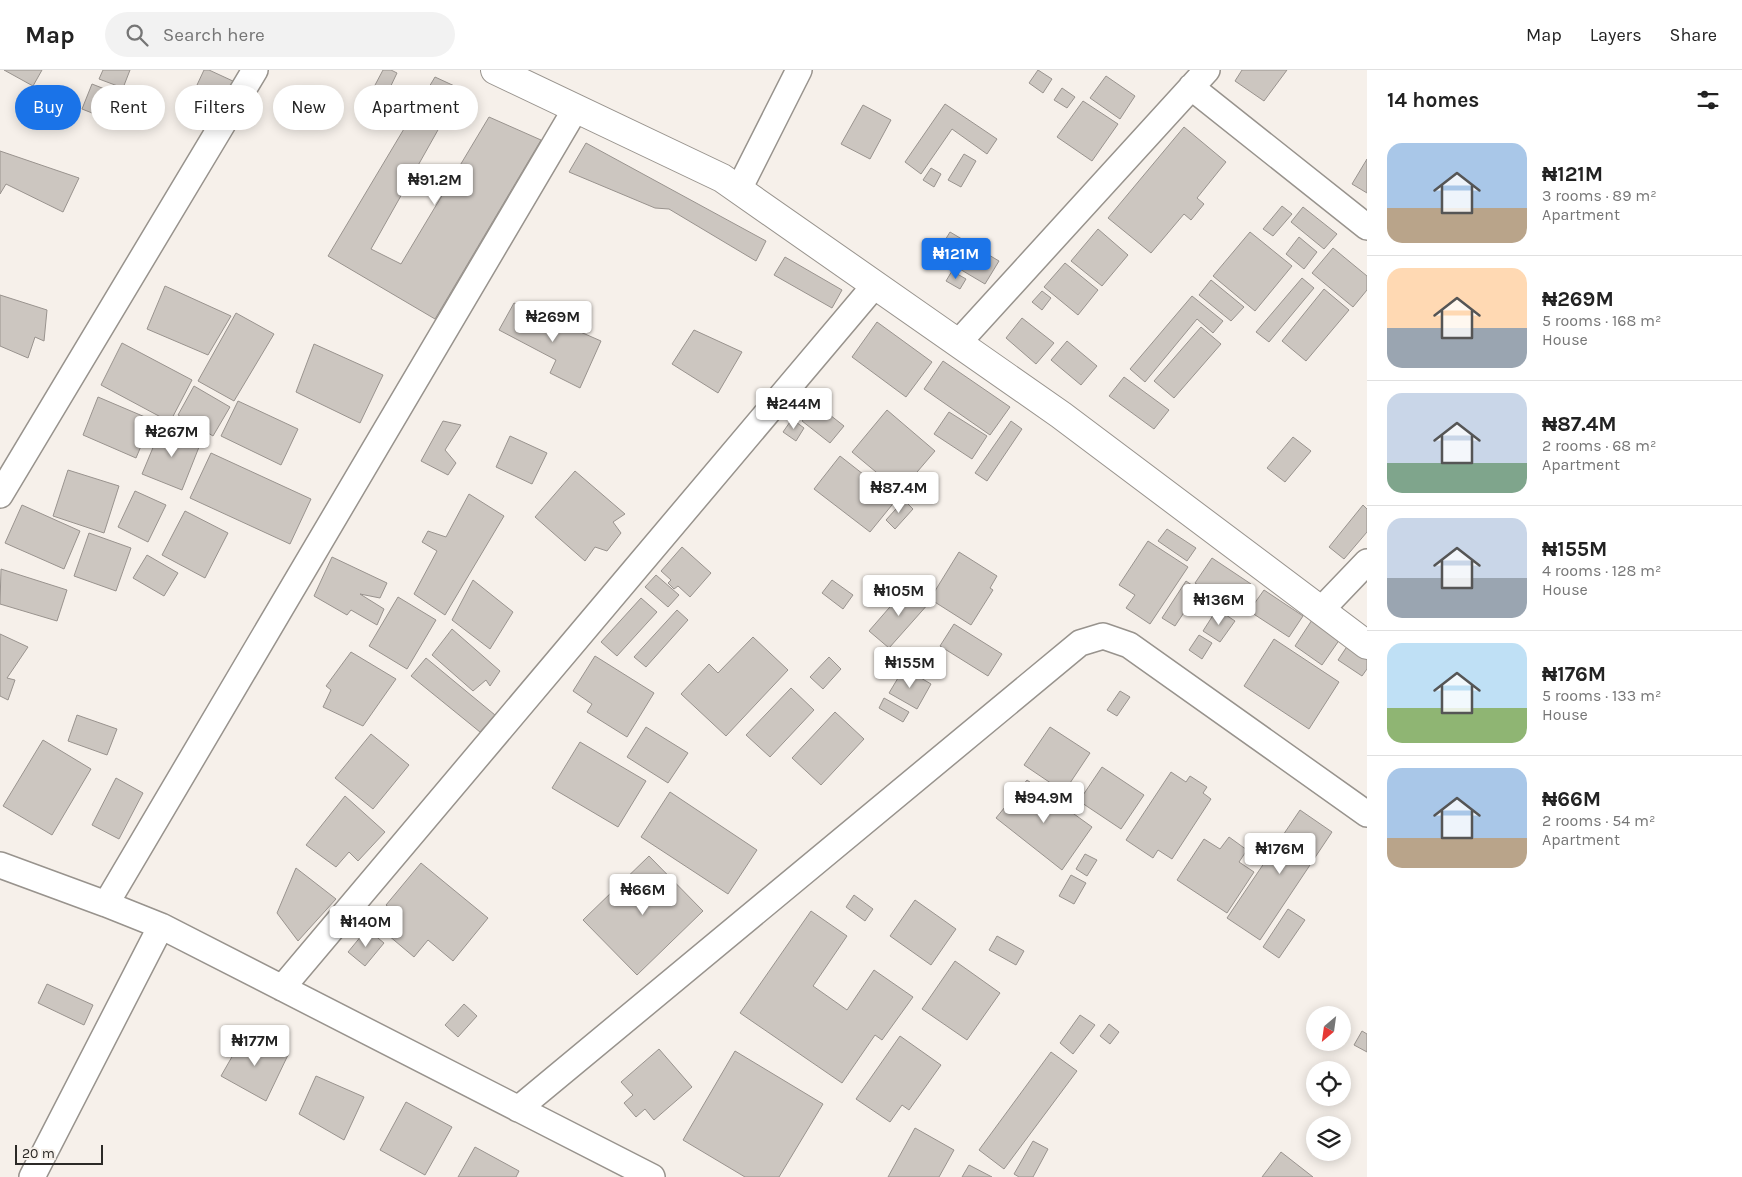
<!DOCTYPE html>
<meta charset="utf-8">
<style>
:root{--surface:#fff;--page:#f2f2f2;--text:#222;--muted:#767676;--line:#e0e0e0;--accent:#1a73e8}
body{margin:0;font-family:Karla,sans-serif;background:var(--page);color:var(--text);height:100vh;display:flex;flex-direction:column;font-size:19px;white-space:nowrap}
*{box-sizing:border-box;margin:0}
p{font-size:16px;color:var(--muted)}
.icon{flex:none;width:28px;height:28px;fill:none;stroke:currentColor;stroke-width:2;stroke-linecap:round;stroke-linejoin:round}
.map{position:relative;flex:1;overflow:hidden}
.details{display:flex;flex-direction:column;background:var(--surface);width:375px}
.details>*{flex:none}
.hud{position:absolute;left:15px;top:15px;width:475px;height:45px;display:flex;gap:10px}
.needle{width:32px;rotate:209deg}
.controls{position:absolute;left:1306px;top:936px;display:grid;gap:10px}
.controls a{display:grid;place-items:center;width:45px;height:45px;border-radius:50%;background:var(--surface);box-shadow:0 2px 12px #0003;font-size:25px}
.scale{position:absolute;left:15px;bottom:12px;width:88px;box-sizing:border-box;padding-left:5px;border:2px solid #2c2a27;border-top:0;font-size:14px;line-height:18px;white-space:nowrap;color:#2c2a27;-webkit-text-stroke:4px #f6f0ea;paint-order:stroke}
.price{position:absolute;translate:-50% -42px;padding:0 11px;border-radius:5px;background:#fff;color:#222;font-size:16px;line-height:32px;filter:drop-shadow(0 1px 2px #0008)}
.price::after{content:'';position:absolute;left:50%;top:30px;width:15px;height:11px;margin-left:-8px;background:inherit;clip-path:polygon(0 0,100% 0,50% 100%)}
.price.selected{background:var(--accent);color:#fff}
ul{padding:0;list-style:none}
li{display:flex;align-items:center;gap:15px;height:125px;padding:0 20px}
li+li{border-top:1px solid var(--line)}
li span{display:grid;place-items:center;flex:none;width:140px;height:100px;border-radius:15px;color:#555}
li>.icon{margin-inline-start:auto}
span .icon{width:60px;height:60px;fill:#fffc;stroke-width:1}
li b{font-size:21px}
h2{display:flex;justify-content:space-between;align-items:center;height:60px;padding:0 20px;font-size:21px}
.tag{padding:0 18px;border-radius:22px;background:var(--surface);box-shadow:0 2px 12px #0003;font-size:18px;line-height:45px}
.tag.selected{background:var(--accent);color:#fff}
header{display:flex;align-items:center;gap:30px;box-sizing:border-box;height:70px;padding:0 25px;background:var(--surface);border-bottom:1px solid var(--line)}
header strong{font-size:24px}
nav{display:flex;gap:28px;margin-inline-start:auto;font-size:18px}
.search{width:350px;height:45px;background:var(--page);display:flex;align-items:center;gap:12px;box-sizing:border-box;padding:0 18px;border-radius:28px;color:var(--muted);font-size:19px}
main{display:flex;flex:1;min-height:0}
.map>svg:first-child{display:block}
.building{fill:#ccc6c0;stroke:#99938e}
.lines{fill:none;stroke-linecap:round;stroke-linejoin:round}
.minor-casing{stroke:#98938d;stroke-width:28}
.tertiary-casing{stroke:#98938d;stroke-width:30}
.minor{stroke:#fff;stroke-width:25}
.tertiary{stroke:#fff;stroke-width:28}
</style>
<header>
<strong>Map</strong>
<div class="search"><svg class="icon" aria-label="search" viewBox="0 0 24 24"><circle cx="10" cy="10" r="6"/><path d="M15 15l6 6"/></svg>Search here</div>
<nav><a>Map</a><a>Layers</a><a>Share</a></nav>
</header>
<main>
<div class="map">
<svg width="1367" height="1107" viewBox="0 0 1367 1107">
<rect width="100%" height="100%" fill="#f6f0ea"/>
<path class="building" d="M 4,0 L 42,0 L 33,16 Z
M 103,0 L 130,0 L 123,18 L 99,9 Z
M 204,0 L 209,0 L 235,12 L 227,30 L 197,15 Z
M 383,0 L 391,0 L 397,3 L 387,24 L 374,17 Z
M 1038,0 L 1052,9 L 1043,23 L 1029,13 Z
M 1242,0 L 1287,0 L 1264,31 L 1235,11 Z
M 1106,6 L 1135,26 L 1120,49 L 1090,28 Z
M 435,7 L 461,19 L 371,179 L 401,194 L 489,47 L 541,70 L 435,249 L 328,186 Z
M 92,14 L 140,33 L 130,58 L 82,39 Z
M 1062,18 L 1075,27 L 1067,38 L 1054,30 Z
M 189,21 L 214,35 L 201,55 L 178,41 Z
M 1083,31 L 1118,54 L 1092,91 L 1057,67 Z
M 945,34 L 997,69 L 987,84 L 952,59 L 921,104 L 905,92 Z
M 863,35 L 891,50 L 870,89 L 841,74 Z
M 1184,57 L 1226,92 L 1197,128 L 1204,134 L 1191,150 L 1184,144 L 1151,183 L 1108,148 Z
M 586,73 L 766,171 L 756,191 L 669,139 L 655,138 L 569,102 Z
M 0,81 L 79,108 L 63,142 L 6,114 L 0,124 Z
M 964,84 L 976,91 L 961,117 L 948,110 Z
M 1367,89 L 1367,123 L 1352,114 Z
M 931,98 L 941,104 L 934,117 L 923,110 Z
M 1282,136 L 1292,144 L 1273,166 L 1263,159 Z
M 1303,137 L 1337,164 L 1324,179 L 1291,152 Z
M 1098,159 L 1128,185 L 1102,216 L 1071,191 Z
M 950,162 L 999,191 L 985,214 L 936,185 Z
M 1250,162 L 1292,196 L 1255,241 L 1213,206 Z
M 1299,167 L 1317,182 L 1304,199 L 1286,184 Z
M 1333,178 L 1367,206 L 1367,220 L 1353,237 L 1312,203 Z
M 785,187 L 842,220 L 832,238 L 774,205 Z
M 1065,193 L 1098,220 L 1078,245 L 1044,217 Z
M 952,201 L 966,209 L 960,219 L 946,211 Z
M 1302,208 L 1314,218 L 1269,272 L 1256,262 Z
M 1211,210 L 1244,237 L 1231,251 L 1199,225 Z
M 165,216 L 231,246 L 208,285 L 147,259 Z
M 1324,219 L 1349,240 L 1306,291 L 1282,271 Z
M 1042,221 L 1051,228 L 1042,240 L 1032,232 Z
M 0,225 L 47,240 L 44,271 L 35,267 L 28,288 L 0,276 Z
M 1192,226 L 1223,251 L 1213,263 L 1197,249 L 1145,312 L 1130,299 Z
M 514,233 L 601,271 L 580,318 L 550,303 L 556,290 L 499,260 Z
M 236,243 L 274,264 L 234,331 L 198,311 Z
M 1022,248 L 1054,273 L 1036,294 L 1006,268 Z
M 877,252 L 932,292 L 906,327 L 852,287 Z
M 1201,257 L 1221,274 L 1174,328 L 1154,311 Z
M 694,260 L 742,282 L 718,323 L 672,294 Z
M 1067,271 L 1097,296 L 1081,315 L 1051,290 Z
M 122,273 L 192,310 L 170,352 L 101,315 Z
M 314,274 L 383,305 L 360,353 L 296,322 Z
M 943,291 L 1010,337 L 990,365 L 924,319 Z
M 1124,307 L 1169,340 L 1154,359 L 1109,326 Z
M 194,316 L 230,337 L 213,366 L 178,345 Z
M 98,327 L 152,350 L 136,388 L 83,365 Z
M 238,331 L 298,359 L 281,395 L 221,366 Z
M 816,334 L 844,356 L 830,373 L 802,351 Z
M 887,340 L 935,381 L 900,422 L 852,382 Z
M 949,342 L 987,366 L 972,389 L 934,364 Z
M 792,349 L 804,358 L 796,371 L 783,362 Z
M 443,351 L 461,355 L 445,380 L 456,393 L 448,405 L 421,391 Z
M 1011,351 L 1022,359 L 987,411 L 975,403 Z
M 162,356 L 201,372 L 182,420 L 142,404 Z
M 510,366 L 547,383 L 532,414 L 496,397 Z
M 1293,367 L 1311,381 L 1285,412 L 1267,398 Z
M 211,383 L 311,429 L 290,474 L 190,428 Z
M 840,386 L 896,430 L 870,462 L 814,419 Z
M 68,400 L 119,416 L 104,463 L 53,446 Z
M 575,401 L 625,444 L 613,452 L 621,463 L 607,481 L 595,477 L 585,491 L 535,447 Z
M 135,421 L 166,435 L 148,472 L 118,457 Z
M 469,424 L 504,446 L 445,545 L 414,524 L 437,481 L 422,472 L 428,461 L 446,467 Z
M 904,430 L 913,439 L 895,459 L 886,450 Z
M 22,435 L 80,461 L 64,499 L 5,473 Z
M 1363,435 L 1367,439 L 1367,462 L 1344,489 L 1329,477 Z
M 185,441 L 228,463 L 205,508 L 162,485 Z
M 1167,459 L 1196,478 L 1187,491 L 1158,471 Z
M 89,463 L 131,478 L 116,521 L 74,506 Z
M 1148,471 L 1188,497 L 1150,554 L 1126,538 L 1135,525 L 1119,515 Z
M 682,477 L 711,503 L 690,527 L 678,516 L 674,519 L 668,513 L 671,510 L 661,501 Z
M 959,482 L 997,506 L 990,518 L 993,520 L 971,555 L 930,529 Z
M 147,485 L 178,503 L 164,526 L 133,508 Z
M 332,487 L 387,513 L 380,528 L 360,524 L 384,539 L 377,555 L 351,540 L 347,545 L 314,526 Z
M 1212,488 L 1251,514 L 1234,540 L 1195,513 Z
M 1,499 L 67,520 L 57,551 L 0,534 Z
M 656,505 L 679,525 L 668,537 L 645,517 Z
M 473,510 L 513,542 L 490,579 L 452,550 Z
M 832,510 L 853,525 L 843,539 L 822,523 Z
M 1186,511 L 1199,520 L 1175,556 L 1162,548 Z
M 909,515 L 929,533 L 889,578 L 869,561 Z
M 1264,520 L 1303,546 L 1289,567 L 1249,541 Z
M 398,527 L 436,550 L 407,599 L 369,576 Z
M 641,528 L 657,542 L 617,586 L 601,572 Z
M 1217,539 L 1235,551 L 1220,572 L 1203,561 Z
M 677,540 L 688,550 L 646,597 L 634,587 Z
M 1312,550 L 1340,569 L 1322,595 L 1295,576 Z
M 954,554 L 1002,584 L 988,606 L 940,576 Z
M 452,559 L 500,601 L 490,616 L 486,610 L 473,621 L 432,585 Z
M 0,564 L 28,577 L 7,608 L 15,610 L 8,630 L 0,626 Z
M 1199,565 L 1212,573 L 1202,589 L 1189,580 Z
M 753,567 L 788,600 L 726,666 L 681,624 L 709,594 L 718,603 Z
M 1274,569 L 1339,612 L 1309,659 L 1244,616 Z
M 1348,575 L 1367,588 L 1367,599 L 1362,606 L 1338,590 Z
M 351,582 L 396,609 L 363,656 L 323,637 L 331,620 L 326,616 Z
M 595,586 L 654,623 L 627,667 L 587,642 L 592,634 L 573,621 Z
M 829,587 L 841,599 L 823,619 L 810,607 Z
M 426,588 L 495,645 L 480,662 L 411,606 Z
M 904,598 L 931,614 L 917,639 L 889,623 Z
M 791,618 L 814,640 L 770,687 L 746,665 Z
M 1120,621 L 1130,627 L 1117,646 L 1107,640 Z
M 884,628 L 909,642 L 903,652 L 879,638 Z
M 835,642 L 864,669 L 821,715 L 792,688 Z
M 77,645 L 117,659 L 107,685 L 68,671 Z
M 646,657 L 688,683 L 668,713 L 627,687 Z
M 1050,657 L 1090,683 L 1064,722 L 1024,695 Z
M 371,664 L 409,695 L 373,739 L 335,708 Z
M 43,670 L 91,699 L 52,765 L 3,736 Z
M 580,672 L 646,711 L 618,757 L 552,718 Z
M 1102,697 L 1144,725 L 1121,759 L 1079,731 Z
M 1171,702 L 1186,712 L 1190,706 L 1207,717 L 1203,723 L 1211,729 L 1172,789 L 1158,780 L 1153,788 L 1126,770 Z
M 116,708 L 143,723 L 119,769 L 92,755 Z
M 1027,710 L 1092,757 L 1062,800 L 996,748 Z
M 670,722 L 757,780 L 728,824 L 641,767 Z
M 345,726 L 385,762 L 358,791 L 349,782 L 336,797 L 306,775 Z
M 1300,740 L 1332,762 L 1260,870 L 1227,848 Z
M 1229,767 L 1247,780 L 1239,792 L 1254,802 L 1227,843 L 1177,810 L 1204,769 L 1220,779 Z
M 1085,784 L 1097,790 L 1087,806 L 1076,799 Z
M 649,786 L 703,841 L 637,905 L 583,850 Z
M 421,793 L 488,848 L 453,891 L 428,870 L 414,887 L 388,865 L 402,848 L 386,835 Z
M 296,798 L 336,829 L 298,871 L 277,843 Z
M 1071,805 L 1086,813 L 1074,834 L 1059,826 Z
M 854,825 L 873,839 L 865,851 L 846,837 Z
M 915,830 L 956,859 L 931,895 L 890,866 Z
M 1288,839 L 1305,850 L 1279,888 L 1263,877 Z
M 811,841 L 847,866 L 813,916 L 847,940 L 874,900 L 913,927 L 882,970 L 875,965 L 842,1013 L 740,943 Z
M 367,859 L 384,873 L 365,896 L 348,882 Z
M 997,866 L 1024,881 L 1016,895 L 989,880 Z
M 955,891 L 1000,923 L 967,970 L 922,939 Z
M 47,914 L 93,935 L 84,955 L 38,933 Z
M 464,934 L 477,946 L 458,967 L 445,955 Z
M 1080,945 L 1095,955 L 1073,984 L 1060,973 Z
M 1109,954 L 1119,962 L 1110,974 L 1100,966 Z
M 1362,961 L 1367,964 L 1367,982 L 1354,975 Z
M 245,964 L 288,985 L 266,1031 L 221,1006 Z
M 900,966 L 941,995 L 909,1040 L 902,1035 L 890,1052 L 856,1029 Z
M 659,979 L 692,1017 L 654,1050 L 645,1039 L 636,1047 L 624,1033 L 633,1025 L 621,1012 Z
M 735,981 L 823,1034 L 779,1107 L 745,1107 L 683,1070 Z
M 1051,982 L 1077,1001 L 1004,1099 L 979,1080 Z
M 316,1006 L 364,1027 L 344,1070 L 299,1044 Z
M 406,1032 L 452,1057 L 425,1105 L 380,1080 Z
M 915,1058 L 954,1080 L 939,1107 L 888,1107 Z
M 1033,1071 L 1048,1079 L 1033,1107 L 1019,1107 L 1014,1104 Z
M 475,1077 L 519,1101 L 516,1107 L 458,1107 Z
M 1281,1082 L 1313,1107 L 1262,1107 Z
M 969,1095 L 992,1107 L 962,1107 Z"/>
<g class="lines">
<defs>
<path id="minor" d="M 1191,17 L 1367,157
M 739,119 L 799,0
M 958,273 L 1207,0
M 0,425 L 255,0
M 1321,540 L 1367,492
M 0,795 L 106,834 L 161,856 L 652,1107
M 106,834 L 576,38
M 282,918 L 875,215
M 518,1039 L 1080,573 L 1103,566 L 1129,575 L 1367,744
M 32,1107 L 161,856"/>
<path id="tertiary" d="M 495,0 L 722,108 L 1061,345 L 1367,575"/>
</defs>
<use href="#minor" class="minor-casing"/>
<use href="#tertiary" class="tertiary-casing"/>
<use href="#minor" class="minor"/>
<use href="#tertiary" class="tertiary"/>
</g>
</svg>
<div class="controls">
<a><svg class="needle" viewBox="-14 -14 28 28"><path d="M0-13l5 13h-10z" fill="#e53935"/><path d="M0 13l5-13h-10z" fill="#767676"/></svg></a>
<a><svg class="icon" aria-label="locate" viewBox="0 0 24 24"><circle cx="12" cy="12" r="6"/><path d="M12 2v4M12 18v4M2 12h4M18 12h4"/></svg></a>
<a><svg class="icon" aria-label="layers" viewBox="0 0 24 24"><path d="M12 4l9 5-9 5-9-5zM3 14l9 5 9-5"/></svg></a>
</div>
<div class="scale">20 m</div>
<b class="price" style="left:435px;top:136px">₦91.2M</b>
<b class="price selected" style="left:956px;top:210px">₦121M</b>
<b class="price" style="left:553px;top:273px">₦269M</b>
<b class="price" style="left:794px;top:360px">₦244M</b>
<b class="price" style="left:172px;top:388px">₦267M</b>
<b class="price" style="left:899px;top:444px">₦87.4M</b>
<b class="price" style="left:899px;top:547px">₦105M</b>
<b class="price" style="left:1219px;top:556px">₦136M</b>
<b class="price" style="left:910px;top:619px">₦155M</b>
<b class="price" style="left:1044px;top:754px">₦94.9M</b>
<b class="price" style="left:1280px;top:805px">₦176M</b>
<b class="price" style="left:643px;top:846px">₦66M</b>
<b class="price" style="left:366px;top:878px">₦140M</b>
<b class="price" style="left:255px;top:997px">₦177M</b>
<div class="hud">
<a class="tag selected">Buy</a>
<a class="tag">Rent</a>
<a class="tag">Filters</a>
<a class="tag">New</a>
<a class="tag">Apartment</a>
</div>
</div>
<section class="details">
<h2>14 homes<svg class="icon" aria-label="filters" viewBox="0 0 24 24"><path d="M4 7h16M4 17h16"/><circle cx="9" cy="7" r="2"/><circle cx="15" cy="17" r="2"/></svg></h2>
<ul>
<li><span style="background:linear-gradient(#a9c7e8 65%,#b9a48a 0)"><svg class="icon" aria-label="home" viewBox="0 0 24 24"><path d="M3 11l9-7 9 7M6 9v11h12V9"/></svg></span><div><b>₦121M</b><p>3 rooms · 89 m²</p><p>Apartment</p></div></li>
<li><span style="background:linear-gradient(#ffd9b3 60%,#9aa5b1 0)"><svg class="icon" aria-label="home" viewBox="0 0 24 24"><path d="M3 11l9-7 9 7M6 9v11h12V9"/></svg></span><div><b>₦269M</b><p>5 rooms · 168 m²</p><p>House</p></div></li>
<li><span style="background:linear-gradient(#c9d6e8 70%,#7fa58c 0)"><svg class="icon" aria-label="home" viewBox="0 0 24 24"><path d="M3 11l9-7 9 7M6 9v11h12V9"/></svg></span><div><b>₦87.4M</b><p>2 rooms · 68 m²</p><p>Apartment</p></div></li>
<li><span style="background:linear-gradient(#c9d6e8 60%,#9aa5b1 0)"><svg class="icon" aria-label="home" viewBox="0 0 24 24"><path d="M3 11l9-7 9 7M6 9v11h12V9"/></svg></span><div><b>₦155M</b><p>4 rooms · 128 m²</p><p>House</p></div></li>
<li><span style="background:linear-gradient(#bfe0f5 65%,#8fb573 0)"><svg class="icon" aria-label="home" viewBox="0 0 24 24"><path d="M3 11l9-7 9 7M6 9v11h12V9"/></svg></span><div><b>₦176M</b><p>5 rooms · 133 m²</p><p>House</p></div></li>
<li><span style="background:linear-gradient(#a9c7e8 70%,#b9a48a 0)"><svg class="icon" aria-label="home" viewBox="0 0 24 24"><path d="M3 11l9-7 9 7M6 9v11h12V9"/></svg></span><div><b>₦66M</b><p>2 rooms · 54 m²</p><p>Apartment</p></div></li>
</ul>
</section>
</main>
